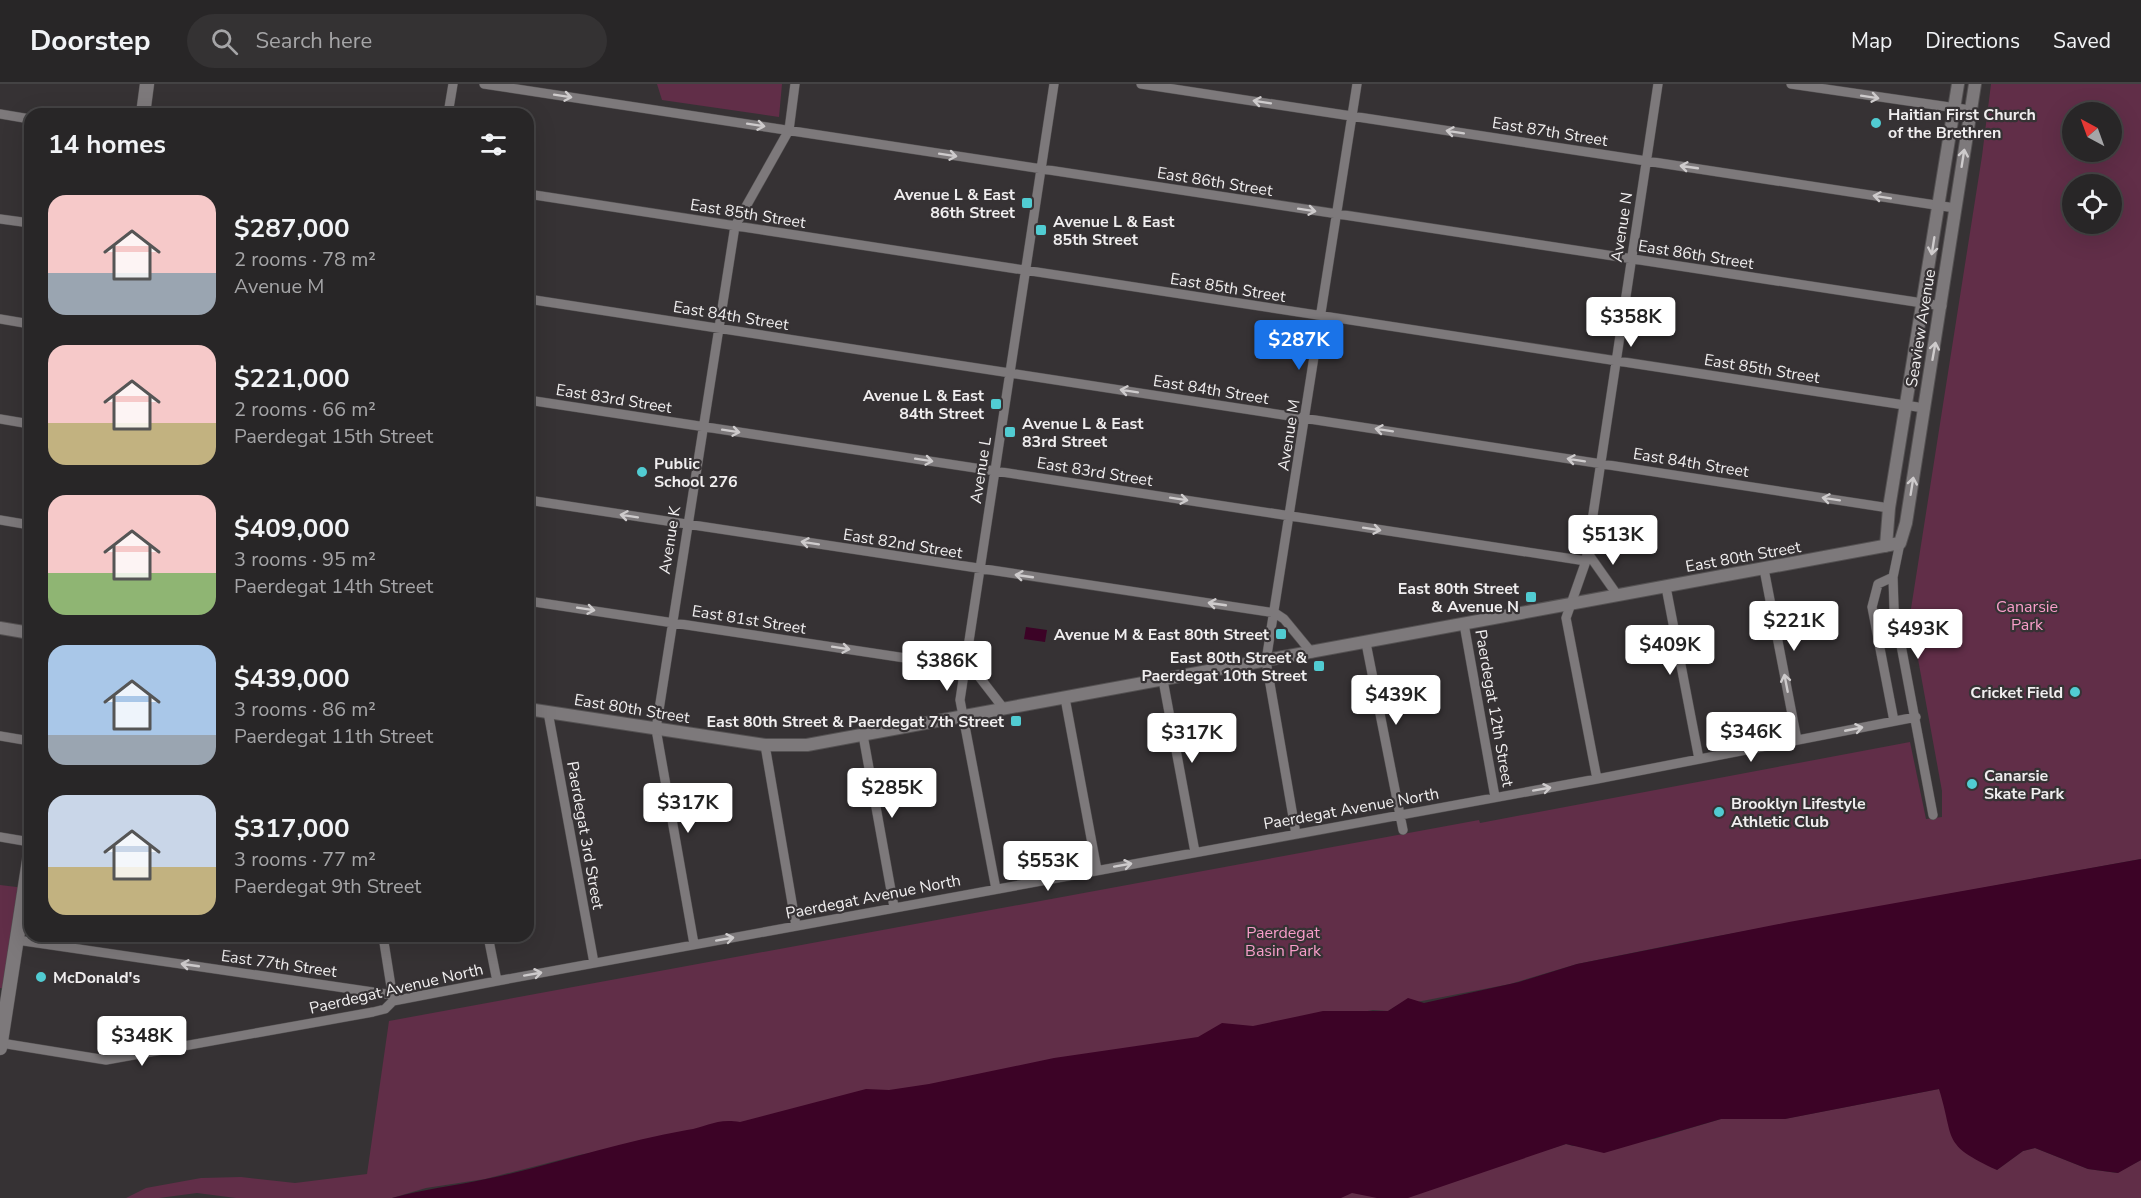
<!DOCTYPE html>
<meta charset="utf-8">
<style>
:root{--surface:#282627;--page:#343233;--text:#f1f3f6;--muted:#a5a5a7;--line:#444344;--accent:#1a73e8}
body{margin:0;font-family:"Nunito Sans",sans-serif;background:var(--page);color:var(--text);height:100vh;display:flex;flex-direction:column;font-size:22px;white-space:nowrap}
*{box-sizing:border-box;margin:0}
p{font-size:20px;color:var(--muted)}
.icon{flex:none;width:33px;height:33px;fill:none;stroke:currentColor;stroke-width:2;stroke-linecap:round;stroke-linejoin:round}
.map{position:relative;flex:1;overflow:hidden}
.drawer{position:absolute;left:24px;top:24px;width:510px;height:834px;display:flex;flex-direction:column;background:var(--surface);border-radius:18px;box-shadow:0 6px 24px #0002,0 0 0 2px var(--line)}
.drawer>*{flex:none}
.needle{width:39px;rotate:319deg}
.buttons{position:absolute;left:2062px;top:18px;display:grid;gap:12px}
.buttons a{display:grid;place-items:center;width:60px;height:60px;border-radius:50%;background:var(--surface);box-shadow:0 6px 24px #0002,0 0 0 2px var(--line);font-size:30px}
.price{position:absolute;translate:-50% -51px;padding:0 14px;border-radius:6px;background:#fff;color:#222;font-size:20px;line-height:39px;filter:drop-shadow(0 2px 3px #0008)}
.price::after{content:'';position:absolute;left:50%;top:36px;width:18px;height:14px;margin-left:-9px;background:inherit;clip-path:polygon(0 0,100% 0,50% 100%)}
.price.selected{background:var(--accent);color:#fff}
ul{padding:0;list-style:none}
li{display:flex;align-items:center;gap:18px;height:150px;padding:0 24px}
li span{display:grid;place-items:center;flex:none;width:168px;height:120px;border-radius:18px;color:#555}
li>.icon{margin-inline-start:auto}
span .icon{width:72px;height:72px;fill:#fffc;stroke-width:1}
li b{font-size:26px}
h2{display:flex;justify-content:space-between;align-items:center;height:72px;padding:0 24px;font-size:26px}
header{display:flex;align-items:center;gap:36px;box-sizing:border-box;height:84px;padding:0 30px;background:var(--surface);border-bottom:2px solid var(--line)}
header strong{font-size:28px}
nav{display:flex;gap:33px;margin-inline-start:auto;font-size:21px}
.search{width:420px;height:54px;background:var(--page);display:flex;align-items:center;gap:15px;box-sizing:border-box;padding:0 21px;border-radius:33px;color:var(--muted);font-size:22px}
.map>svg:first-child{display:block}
.green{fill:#612e48;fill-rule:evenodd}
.water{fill:#3c0326}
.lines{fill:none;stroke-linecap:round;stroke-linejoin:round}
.minor-casing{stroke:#545152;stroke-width:10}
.tertiary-casing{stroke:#545152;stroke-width:14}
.secondary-casing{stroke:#545152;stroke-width:15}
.minor{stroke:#7d797b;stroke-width:9}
.tertiary{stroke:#7d797b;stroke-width:12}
.secondary{stroke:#7d797b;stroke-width:14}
.oneway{stroke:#cecbcc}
.poi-dot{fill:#51ccd2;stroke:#363234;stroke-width:2}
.labels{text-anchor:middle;stroke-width:4.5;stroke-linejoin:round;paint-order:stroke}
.poi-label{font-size:16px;font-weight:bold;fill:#f0eeef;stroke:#363234;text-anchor:start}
.street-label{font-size:16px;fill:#f0eeef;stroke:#363234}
.park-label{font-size:16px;fill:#f89eca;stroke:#363234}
</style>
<header>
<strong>Doorstep</strong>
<div class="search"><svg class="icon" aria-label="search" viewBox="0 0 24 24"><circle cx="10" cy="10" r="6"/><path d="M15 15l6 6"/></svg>Search here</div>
<nav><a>Map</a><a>Directions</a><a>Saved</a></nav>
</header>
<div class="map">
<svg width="2141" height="1114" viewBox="0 0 2141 1114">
<rect width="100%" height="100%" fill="#363234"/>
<path class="green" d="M 657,0 L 782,0 L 779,33 L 662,16 Z
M 1991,0 L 2141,0 L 2141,775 L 1691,857 L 1577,880 L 1510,900 L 1396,922 L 1388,927 L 1373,926 L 579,1071 L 485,1095 L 426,1104 L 392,1114 L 236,1114 L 197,1109 L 159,1114 L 126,1114 L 146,1104 L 201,1094 L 241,1093 L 295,1099 L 367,1090 L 389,937 L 1479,736 L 1480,739 L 1910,658 L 1926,735 L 1942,733 L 1942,707 L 1910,531 L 1982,72 ZM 2073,28 L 2112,28 L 2112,68 L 2073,68 ZM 2073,100 L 2112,100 L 2112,140 L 2073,140 Z
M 0,801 L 25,804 L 9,905 L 0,904 Z
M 1939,1005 L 1997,1086 L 2023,1067 L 2035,1064 L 2088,1085 L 2117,1089 L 2141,1076 L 2141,1114 L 1287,1114 L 1543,1067 L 1566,1060 L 1573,1062 L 1654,1055 L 1721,1035 L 1784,1035 Z"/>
<path class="water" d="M 1026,543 L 1047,546 L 1045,558 L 1024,555 Z
M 2141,775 L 2141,1076 L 2118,1089 L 2088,1085 L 2035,1064 L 2023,1067 L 1997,1086 C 1941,1060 1955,1057 1939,1005 L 1785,1035 L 1721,1035 L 1604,1069 L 1566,1060 L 1408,1114 L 1377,1114 L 1352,1109 L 1341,1114 L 392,1114 C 423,1105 454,1102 486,1095 C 554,1081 617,1058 687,1046 C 708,1043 716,1034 740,1038 L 866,1005 L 889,1006 L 929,1000 L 1054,974 L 1198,953 L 1222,939 L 1253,942 L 1323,927 L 1388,927 L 1408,914 L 1424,919 L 1519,898 L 1577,880 L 1789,838 Z"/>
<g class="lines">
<defs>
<path id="minor" d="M 484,0 L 1942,222
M 1141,0 L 1955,124
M 1791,0 L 1970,26
M 0,30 L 30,35
M 448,30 L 453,0
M 528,110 L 1924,324
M 0,135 L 30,139
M 528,215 L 1889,424
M 0,235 L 30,240
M 528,316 L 1586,477
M 0,335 L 30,340
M 528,416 L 1275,529 L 1284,535 L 1312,569
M 0,436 L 30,441
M 1900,459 L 1893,493 L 1894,524 L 1933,731
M 1587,468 L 1618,512
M 1764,485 L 1797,656
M 1893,493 L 1878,500 L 1872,523 L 1894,637
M 1666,503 L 1699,675
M 528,517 L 965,583 L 977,590 L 1004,625
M 1464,540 L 1495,713
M 1366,559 L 1403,746
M 1163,596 L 1195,768
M 1065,614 L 1097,786
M 548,628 L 594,879
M 863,651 L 894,823
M 0,652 L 30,657
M 765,661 L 796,842
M 1597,695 L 1566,534 L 1586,477 L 1658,0
M 1296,750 L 1266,577 L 1357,0
M 0,753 L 30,758
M 996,805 L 960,616 L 1054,0
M 383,852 L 393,915
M 488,852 L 497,897
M 17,856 L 393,911
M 694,860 L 656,645 L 735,142 L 789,46 L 795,0
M 1,959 L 106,976 L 373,928 L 385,925 L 393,917 L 497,897 L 1597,695 L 1916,633"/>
<path id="tertiary" d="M 1886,462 L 1889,424 L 1958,0
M 0,544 L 30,549
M 528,625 L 765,661 L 807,661 L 1900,459 L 1906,439 L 1975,0"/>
<path id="secondary" d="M 143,30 L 147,0
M 0,964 L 30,770"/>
</defs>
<use href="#minor" class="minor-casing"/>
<use href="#tertiary" class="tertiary-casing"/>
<use href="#secondary" class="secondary-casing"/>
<use href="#minor" class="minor"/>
<use href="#tertiary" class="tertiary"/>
<use href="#secondary" class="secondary"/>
</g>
<defs><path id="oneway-shaft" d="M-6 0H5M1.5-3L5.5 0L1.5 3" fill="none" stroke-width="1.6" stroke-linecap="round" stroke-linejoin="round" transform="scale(1.5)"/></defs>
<g class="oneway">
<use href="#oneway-shaft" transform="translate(563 12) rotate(9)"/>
<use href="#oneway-shaft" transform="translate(1870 13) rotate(9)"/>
<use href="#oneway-shaft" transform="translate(1262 18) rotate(-171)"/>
<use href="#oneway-shaft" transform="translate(756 41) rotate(9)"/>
<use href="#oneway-shaft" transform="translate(1455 48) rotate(-171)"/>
<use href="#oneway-shaft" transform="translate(948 71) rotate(9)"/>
<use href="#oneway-shaft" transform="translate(1963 74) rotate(-81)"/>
<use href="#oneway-shaft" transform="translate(1689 83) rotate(-172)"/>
<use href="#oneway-shaft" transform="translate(1882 113) rotate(-171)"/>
<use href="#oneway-shaft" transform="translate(1307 126) rotate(9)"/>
<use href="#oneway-shaft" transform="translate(1933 162) rotate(99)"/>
<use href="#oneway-shaft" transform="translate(1934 267) rotate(-80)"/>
<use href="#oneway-shaft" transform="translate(1129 307) rotate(-171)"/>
<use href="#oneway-shaft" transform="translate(1384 346) rotate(-171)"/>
<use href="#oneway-shaft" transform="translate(731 347) rotate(9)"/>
<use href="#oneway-shaft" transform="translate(924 376) rotate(9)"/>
<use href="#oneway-shaft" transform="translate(1576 376) rotate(-171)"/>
<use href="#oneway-shaft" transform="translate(1912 402) rotate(-81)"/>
<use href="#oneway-shaft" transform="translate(1179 415) rotate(9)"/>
<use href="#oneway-shaft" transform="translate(1831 415) rotate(-171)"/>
<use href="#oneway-shaft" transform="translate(629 432) rotate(-171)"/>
<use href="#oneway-shaft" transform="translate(1372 445) rotate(9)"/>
<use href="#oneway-shaft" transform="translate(810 459) rotate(-171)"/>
<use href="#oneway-shaft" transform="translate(1024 492) rotate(-172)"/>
<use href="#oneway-shaft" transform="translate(1217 520) rotate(-172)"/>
<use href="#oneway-shaft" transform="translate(586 525) rotate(9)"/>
<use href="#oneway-shaft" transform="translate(841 564) rotate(9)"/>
<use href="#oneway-shaft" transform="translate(1786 599) rotate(-101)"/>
<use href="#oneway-shaft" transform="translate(1854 645) rotate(-11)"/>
<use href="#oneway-shaft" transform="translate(1542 705) rotate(-10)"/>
<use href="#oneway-shaft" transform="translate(1123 781) rotate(-10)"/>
<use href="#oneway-shaft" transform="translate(725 855) rotate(-10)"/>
<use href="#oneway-shaft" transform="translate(190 881) rotate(-172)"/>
<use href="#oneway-shaft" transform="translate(533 890) rotate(-10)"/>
</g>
<g class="poi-dot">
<circle cx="1876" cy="39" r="6"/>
<rect x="1021" y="113" width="12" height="12" rx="3"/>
<rect x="1035" y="140" width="12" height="12" rx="3"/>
<rect x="990" y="314" width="12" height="12" rx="3"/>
<rect x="1004" y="342" width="12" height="12" rx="3"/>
<circle cx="642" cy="388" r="6"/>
<rect x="1525" y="507" width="12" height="12" rx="3"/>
<rect x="1275" y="544" width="12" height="12" rx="3"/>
<rect x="1313" y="576" width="12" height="12" rx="3"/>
<circle cx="2075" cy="608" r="6"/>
<rect x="1010" y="631" width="12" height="12" rx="3"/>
<circle cx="1972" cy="700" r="6"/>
<circle cx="1719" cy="728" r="6"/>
<circle cx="41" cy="893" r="6"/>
</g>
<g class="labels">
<g class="poi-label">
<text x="1888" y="36">Haitian First Church<tspan x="1888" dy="18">of the Brethren</tspan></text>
<text x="1015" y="116" text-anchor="end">Avenue L &amp; East<tspan x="1015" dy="18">86th Street</tspan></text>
<text x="1053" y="143">Avenue L &amp; East<tspan x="1053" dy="18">85th Street</tspan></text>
<text x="984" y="317" text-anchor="end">Avenue L &amp; East<tspan x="984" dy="18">84th Street</tspan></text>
<text x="1022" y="345">Avenue L &amp; East<tspan x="1022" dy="18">83rd Street</tspan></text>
<text x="654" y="385">Public<tspan x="654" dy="18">School 276</tspan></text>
<text x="1519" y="510" text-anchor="end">East 80th Street<tspan x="1519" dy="18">&amp; Avenue N</tspan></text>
<text x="1269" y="556" text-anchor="end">Avenue M &amp; East 80th Street</text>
<text x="1307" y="579" text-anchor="end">East 80th Street &amp;<tspan x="1307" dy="18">Paerdegat 10th Street</tspan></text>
<text x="2063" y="614" text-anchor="end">Cricket Field</text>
<text x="1004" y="643" text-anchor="end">East 80th Street &amp; Paerdegat 7th Street</text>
<text x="1984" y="697">Canarsie<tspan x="1984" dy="18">Skate Park</tspan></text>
<text x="1731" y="725">Brooklyn Lifestyle<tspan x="1731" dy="18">Athletic Club</tspan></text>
<text x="53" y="899">McDonald's</text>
</g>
<g class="street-label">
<text transform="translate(1550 47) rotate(9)" y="6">East 87th Street</text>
<text transform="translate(1215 97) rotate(9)" y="6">East 86th Street</text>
<text transform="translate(748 129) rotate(9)" y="6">East 85th Street</text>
<text transform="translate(1621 143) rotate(-81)" y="6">Avenue N</text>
<text transform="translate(1696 170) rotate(9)" y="6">East 86th Street</text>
<text transform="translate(1228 203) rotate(9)" y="6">East 85th Street</text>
<text transform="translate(731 231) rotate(9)" y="6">East 84th Street</text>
<text transform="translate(1920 244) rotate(-81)" y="6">Seaview Avenue</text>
<text transform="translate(1762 284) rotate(9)" y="6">East 85th Street</text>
<text transform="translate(1211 305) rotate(9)" y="6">East 84th Street</text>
<text transform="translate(614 314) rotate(9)" y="6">East 83rd Street</text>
<text transform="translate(1288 351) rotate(-81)" y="6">Avenue M</text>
<text transform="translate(1691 378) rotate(9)" y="6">East 84th Street</text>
<text transform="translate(980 386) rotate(-81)" y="6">Avenue L</text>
<text transform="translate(1095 387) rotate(9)" y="6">East 83rd Street</text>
<text transform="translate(669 456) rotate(-81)" y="6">Avenue K</text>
<text transform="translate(903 459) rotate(9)" y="6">East 82nd Street</text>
<text transform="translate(1743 472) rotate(-10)" y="6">East 80th Street</text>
<text transform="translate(749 535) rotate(9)" y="6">East 81st Street</text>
<text transform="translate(632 624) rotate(9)" y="6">East 80th Street</text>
<text transform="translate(1495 624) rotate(80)" y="6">Paerdegat 12th Street</text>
<text transform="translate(1351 724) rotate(-10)" y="6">Paerdegat Avenue North</text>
<text transform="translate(586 751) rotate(80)" y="6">Paerdegat 3rd Street</text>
<text transform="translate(873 812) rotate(-11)" y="6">Paerdegat Avenue North</text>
<text transform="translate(279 879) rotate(8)" y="6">East 77th Street</text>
<text transform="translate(396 904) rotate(-13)" y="6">Paerdegat Avenue North</text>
</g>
<g class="park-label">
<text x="2027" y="528">Canarsie<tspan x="2027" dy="18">Park</tspan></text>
<text x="1283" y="854">Paerdegat<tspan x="1283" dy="18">Basin Park</tspan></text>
</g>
</g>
</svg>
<div class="buttons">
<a><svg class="needle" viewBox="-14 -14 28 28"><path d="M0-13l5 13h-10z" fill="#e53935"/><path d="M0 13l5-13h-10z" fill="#a5a5a7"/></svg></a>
<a><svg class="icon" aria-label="locate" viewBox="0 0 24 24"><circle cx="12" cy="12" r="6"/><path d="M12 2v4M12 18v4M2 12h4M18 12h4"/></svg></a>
</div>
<b class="price" style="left:1631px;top:264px">$358K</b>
<b class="price selected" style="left:1299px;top:287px">$287K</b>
<b class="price" style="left:1613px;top:482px">$513K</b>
<b class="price" style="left:1794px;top:568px">$221K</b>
<b class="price" style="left:1918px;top:576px">$493K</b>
<b class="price" style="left:1670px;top:592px">$409K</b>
<b class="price" style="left:947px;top:608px">$386K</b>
<b class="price" style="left:1396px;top:642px">$439K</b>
<b class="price" style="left:1751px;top:679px">$346K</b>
<b class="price" style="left:1192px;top:680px">$317K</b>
<b class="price" style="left:892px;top:735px">$285K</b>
<b class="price" style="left:688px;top:750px">$317K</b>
<b class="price" style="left:1048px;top:808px">$553K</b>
<b class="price" style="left:142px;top:983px">$348K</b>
<section class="drawer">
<h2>14 homes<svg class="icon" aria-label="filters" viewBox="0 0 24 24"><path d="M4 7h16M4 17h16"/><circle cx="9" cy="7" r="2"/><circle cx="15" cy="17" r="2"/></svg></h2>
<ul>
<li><span style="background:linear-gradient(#f6c9c9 65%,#9aa5b1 0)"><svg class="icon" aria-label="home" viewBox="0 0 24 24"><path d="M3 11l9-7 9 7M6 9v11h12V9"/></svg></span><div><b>$287,000</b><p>2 rooms · 78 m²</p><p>Avenue M</p></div></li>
<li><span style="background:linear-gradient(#f6c9c9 65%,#c2b280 0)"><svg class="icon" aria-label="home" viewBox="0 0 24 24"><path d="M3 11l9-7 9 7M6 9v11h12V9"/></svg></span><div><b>$221,000</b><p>2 rooms · 66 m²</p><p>Paerdegat 15th Street</p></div></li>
<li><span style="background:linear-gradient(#f6c9c9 65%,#8fb573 0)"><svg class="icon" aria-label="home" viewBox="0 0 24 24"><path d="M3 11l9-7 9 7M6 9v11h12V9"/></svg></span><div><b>$409,000</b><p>3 rooms · 95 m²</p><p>Paerdegat 14th Street</p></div></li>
<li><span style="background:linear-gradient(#a9c7e8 75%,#9aa5b1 0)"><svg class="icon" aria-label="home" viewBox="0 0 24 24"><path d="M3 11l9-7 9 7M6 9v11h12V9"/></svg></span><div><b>$439,000</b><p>3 rooms · 86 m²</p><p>Paerdegat 11th Street</p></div></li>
<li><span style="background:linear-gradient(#c9d6e8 60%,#c2b280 0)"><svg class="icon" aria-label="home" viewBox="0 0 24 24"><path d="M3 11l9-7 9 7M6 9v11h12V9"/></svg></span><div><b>$317,000</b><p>3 rooms · 77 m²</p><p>Paerdegat 9th Street</p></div></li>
</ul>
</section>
</div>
